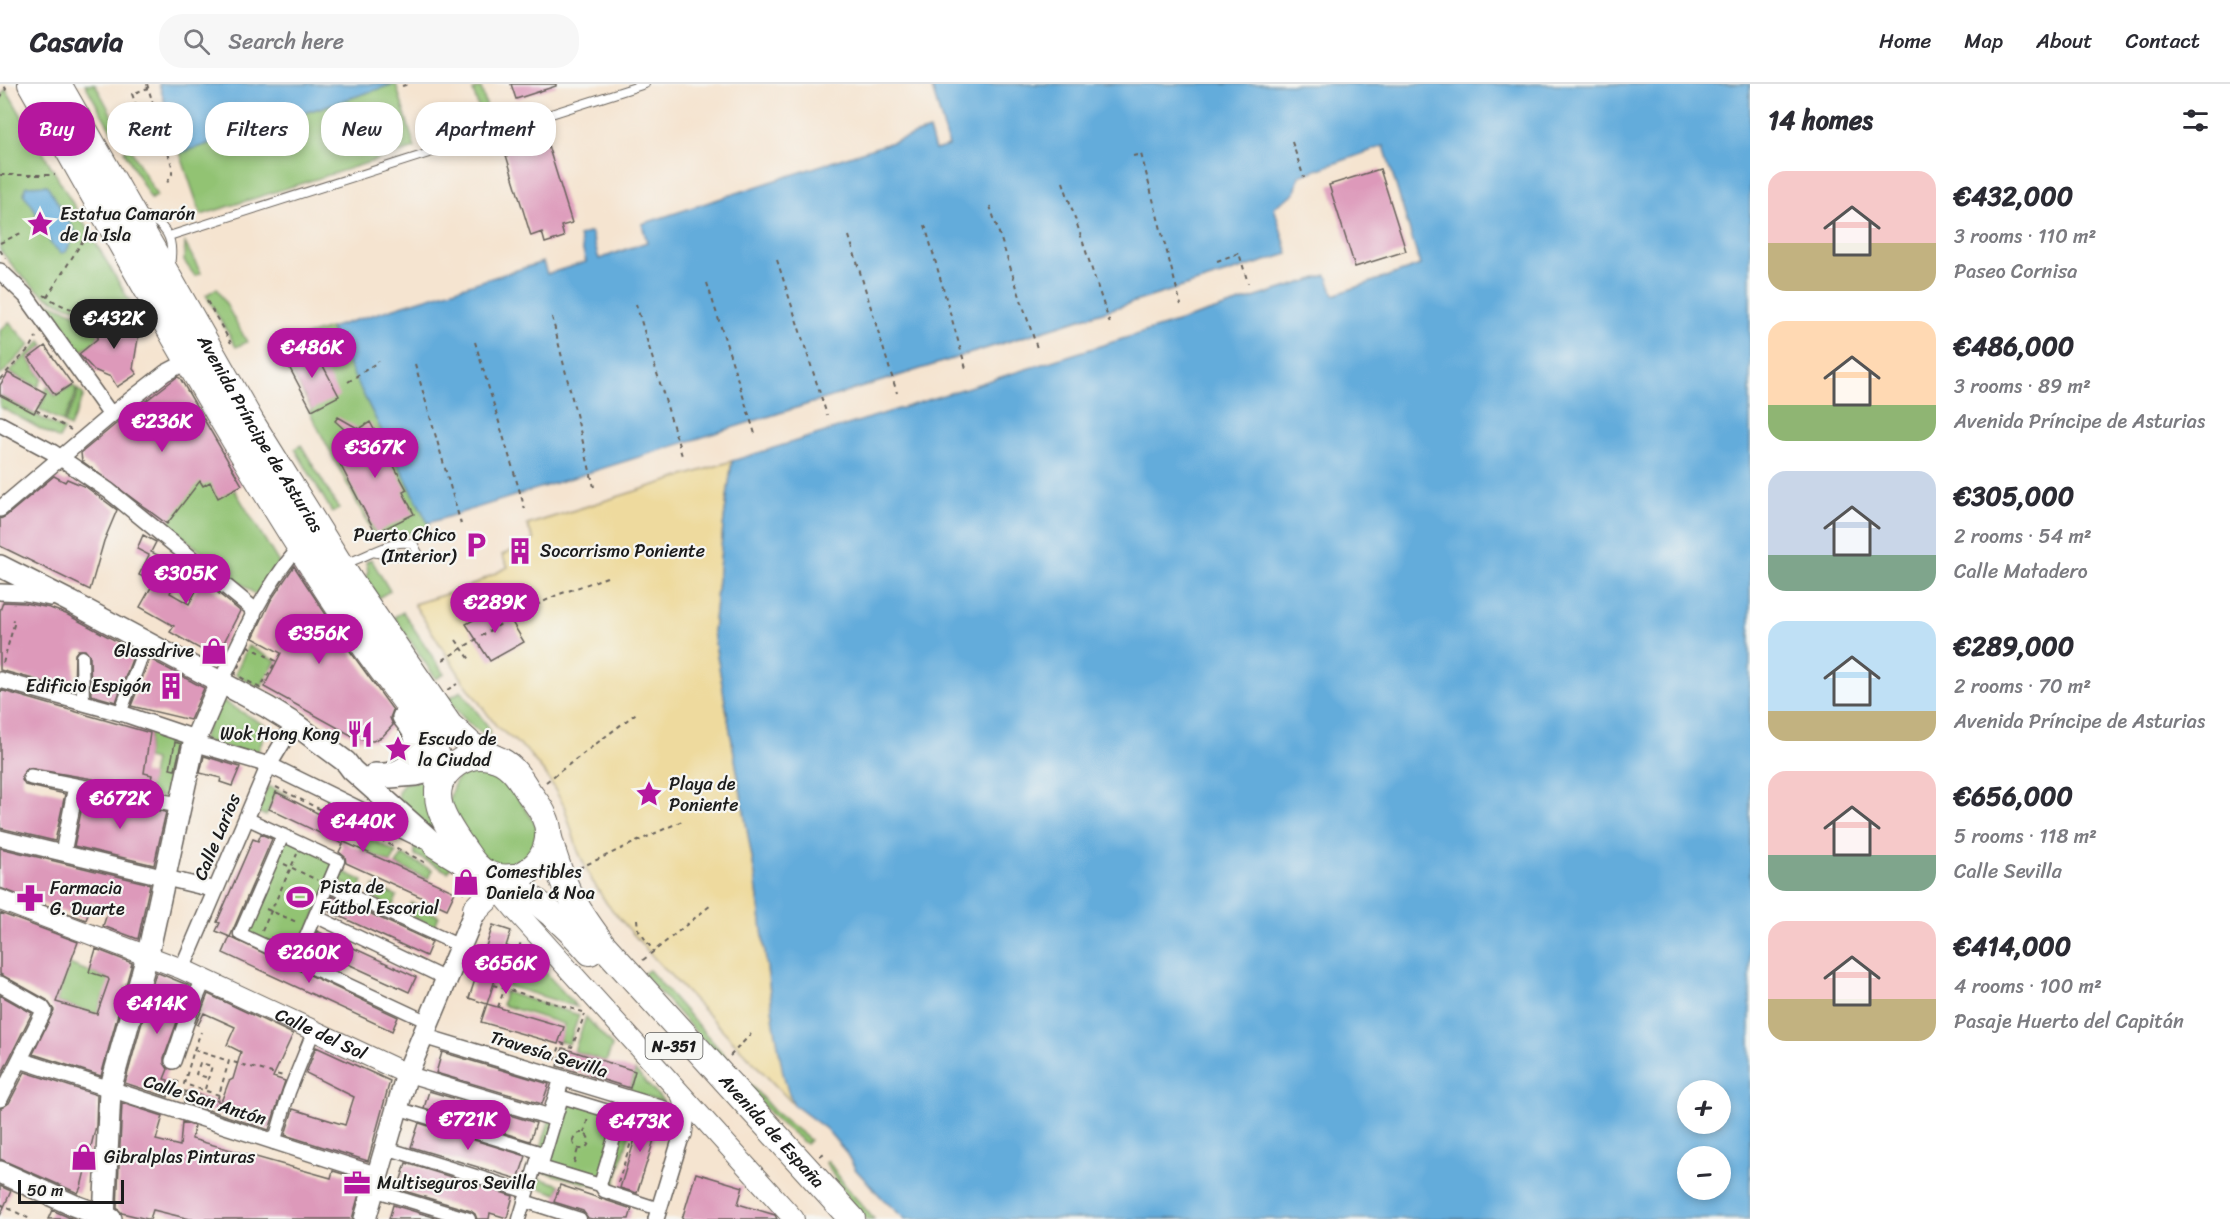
<!DOCTYPE html>
<meta charset="utf-8">
<style>
:root{--surface:#fff;--page:#f7f7f7;--text:#2b2b33;--muted:#7c7c81;--line:#e1e1e2;--accent:#b5179e}
body{margin:0;font-family:Sriracha,sans-serif;background:var(--page);color:var(--text);height:100vh;display:flex;flex-direction:column;font-size:22px;white-space:nowrap}
*{box-sizing:border-box;margin:0}
p{font-size:20px;color:var(--muted)}
.icon{flex:none;width:33px;height:33px;fill:none;stroke:currentColor;stroke-width:2;stroke-linecap:round;stroke-linejoin:round}
.map{position:relative;flex:1;overflow:hidden}
.sheet{display:flex;flex-direction:column;background:var(--surface);width:480px}
.sheet>*{flex:none}
.banner{position:absolute;left:18px;top:18px;width:570px;height:54px;display:flex;gap:12px}
.fabs{position:absolute;left:1677px;top:996px;display:grid;gap:12px}
.fabs a{display:grid;place-items:center;width:54px;height:54px;border-radius:50%;background:var(--surface);box-shadow:0 3px 9px #0003;font-size:30px}
.scale{position:absolute;left:18px;bottom:15px;width:106px;box-sizing:border-box;padding-left:6px;border:3px solid #1c1c1c;border-top:0;font-size:16px;line-height:21px;white-space:nowrap;color:#1c1c1c;-webkit-text-stroke:4px #f6f6f2;paint-order:stroke}
.price{position:absolute;translate:-50% -51px;padding:0 14px;border-radius:21px;background:var(--accent);color:#fff;font-size:20px;line-height:39px;filter:drop-shadow(0 2px 3px #0008)}
.price::after{content:'';position:absolute;left:50%;top:36px;width:18px;height:14px;margin-left:-9px;background:inherit;clip-path:polygon(0 0,100% 0,50% 100%)}
.price.current{background:#222;color:#fff}
ul{padding:0;list-style:none}
li{display:flex;align-items:center;gap:18px;height:150px;padding:0 18px}
li span{display:grid;place-items:center;flex:none;width:168px;height:120px;border-radius:18px;color:#555}
li>.icon{margin-inline-start:auto}
span .icon{width:72px;height:72px;fill:#fffc;stroke-width:1}
li b{font-size:26px}
h2{display:flex;justify-content:space-between;align-items:center;height:72px;padding:0 18px;font-size:26px}
.chip{padding:0 21px;border-radius:24px;background:var(--surface);box-shadow:0 3px 9px #0003;font-size:21px;line-height:54px}
.chip.current{background:var(--accent);color:#fff}
header{display:flex;align-items:center;gap:36px;box-sizing:border-box;height:84px;padding:0 30px;background:var(--surface);border-bottom:2px solid var(--line)}
header strong{font-size:28px}
nav{display:flex;gap:33px;margin-inline-start:auto;font-size:21px}
.search{width:420px;height:54px;background:var(--page);display:flex;align-items:center;gap:15px;box-sizing:border-box;padding:0 21px;border-radius:24px;color:var(--muted);font-size:22px}
main{display:flex;flex:1;min-height:0}
.map>svg:first-child{display:block}
.green{fill:#92c373;stroke:#577048;stroke-width:1.5}
.sand{fill:#eeda9e;stroke:#857b5d;stroke-width:1.5}
.water{fill:#64acdb;stroke:#40647c;stroke-width:1.5;fill-rule:evenodd}
.building{fill:#dd99ba}
.lines{fill:none;stroke-linecap:round;stroke-linejoin:round}
.service-casing{stroke:#68625b;stroke-width:10}
.pedestrian-casing{stroke:#68625b;stroke-width:15}
.minor-casing{stroke:#68625b;stroke-width:18}
.tertiary-casing{stroke:#68625b;stroke-width:22}
.secondary-casing{stroke:#68625b;stroke-width:24}
.trunk-casing{stroke:#68625b;stroke-width:28}
.path{stroke:#68625b;stroke-width:2;stroke-dasharray:4.5 4.5;stroke-linecap:butt}
.service{stroke:#fff;stroke-width:8}
.pedestrian{stroke:#fff;stroke-width:12}
.minor{stroke:#fff;stroke-width:15}
.tertiary{stroke:#fff;stroke-width:20}
.secondary{stroke:#fff;stroke-width:21}
.trunk{stroke:#fff;stroke-width:26}
.labels{text-anchor:middle;stroke-width:4.5;stroke-linejoin:round;paint-order:stroke}
.shield{fill:#f6f6f2;stroke:#5d5d5c;stroke-width:1.5}
.shield-label{font-size:16px;font-weight:bold;fill:#1c1c1c}
.poi-label{font-size:18px;fill:#1c1c1c;stroke:#f6f6f2;text-anchor:start}
.street-label{font-size:18px;fill:#1c1c1c;stroke:#f6f6f2}
</style>
<header>
<strong>Casavia</strong>
<div class="search"><svg class="icon" aria-label="search" viewBox="0 0 24 24"><circle cx="10" cy="10" r="6"/><path d="M15 15l6 6"/></svg>Search here</div>
<nav><a>Home</a><a>Map</a><a>About</a><a>Contact</a></nav>
</header>
<main>
<div class="map">
<svg width="1750" height="1135" viewBox="0 0 1750 1135">
<rect width="100%" height="100%" fill="#f6f6f2"/>
<filter id="ink" filterUnits="userSpaceOnUse"><feTurbulence type="fractalNoise" baseFrequency=".0167" numOctaves="2"/><feDisplacementMap in="SourceGraphic" scale="12" xChannelSelector="R" yChannelSelector="G"/><feConvolveMatrix kernelMatrix="1 2 1 2 8 2 1 2 1" color-interpolation-filters="sRGB"/></filter>
<filter id="wash" filterUnits="userSpaceOnUse"><feTurbulence type="fractalNoise" baseFrequency=".008" numOctaves="4" result="noise"/><feDisplacementMap in="SourceGraphic" scale="24" xChannelSelector="R" yChannelSelector="G"/><feGaussianBlur stdDeviation="1.35" result="paint"/><feColorMatrix in="noise" values="0 0 0 0 0 0 0 0 0 0 0 0 0 0 0 0 0 1.4 0 .05"/><feComposite in="paint" operator="in"/></filter>
<g filter="url(#wash)">
<rect width="100%" height="100%" fill="#f5e4d0"/>
<path class="green" d="M 85,0 L 95,0 L 119,44 L 112,48 Z
M 394,0 L 396,0 L 415,64 L 201,131 L 180,69 Z
M 481,4 L 491,37 L 483,39 L 473,6 Z
M 6,5 L 136,228 L 108,232 L 64,221 L 47,213 L 31,201 L 17,187 L 0,166 L 0,14 Z
M 130,64 L 157,112 L 151,115 L 124,67 Z
M 185,159 L 201,189 L 195,192 L 184,177 Z
M 217,204 L 247,258 L 236,263 L 206,211 Z
M 49,219 L 80,231 L 102,236 L 97,255 L 79,270 L 46,224 Z
M 9,238 L 30,261 L 0,292 L 0,247 Z
M 330,244 L 428,439 L 429,445 C 411,451 395,451 376,453 L 374,451 L 309,327 L 312,326 L 286,277 L 278,280 L 268,263 Z
M 41,257 L 44,261 L 28,274 L 42,295 L 38,303 L 9,288 Z
M 73,301 L 76,305 L 75,312 L 63,338 L 39,325 L 47,310 L 45,308 L 48,302 L 55,312 Z
M 77,305 L 83,310 L 83,313 L 70,343 L 64,340 L 77,312 Z
M 0,312 L 64,346 L 59,355 L 0,323 Z
M 301,361 L 339,425 L 332,428 L 295,365 Z
M 197,393 L 234,405 L 279,479 L 256,511 L 167,440 Z
M 371,475 L 390,507 L 378,514 L 366,493 L 368,487 L 366,478 Z
M 403,528 L 444,590 L 436,595 L 394,533 Z
M 248,562 L 276,577 L 260,604 L 235,590 Z
M 461,607 L 487,641 L 490,646 L 489,651 C 471,647 459,628 447,615 Z
M 219,615 L 268,643 L 256,672 L 202,656 Z
M 151,644 L 172,650 L 172,658 L 175,658 L 170,685 L 181,687 L 174,716 L 148,710 L 154,676 L 146,674 Z
M 481,682 L 501,689 L 537,742 L 534,766 L 515,782 L 494,781 L 476,766 L 449,716 C 456,692 457,690 481,682 Z
M 421,697 L 427,700 L 429,731 L 443,758 L 399,717 L 398,708 L 404,699 Z
M 268,702 L 289,712 L 285,713 L 276,709 L 266,732 L 257,728 Z
M 283,751 L 338,777 L 296,876 L 240,850 Z
M 368,754 L 396,768 L 391,779 L 362,766 Z
M 414,759 L 453,781 L 448,788 L 415,771 Z
M 402,771 L 432,786 L 428,795 L 396,781 Z
M 342,787 L 363,797 L 359,806 L 338,797 Z
M 374,802 L 397,812 L 392,823 L 369,812 Z
M 411,819 L 439,832 L 434,843 L 406,830 Z
M 521,862 L 577,923 L 508,902 Z
M 505,864 L 514,868 L 503,901 L 494,899 Z
M 69,880 L 132,904 L 128,917 L 104,911 L 97,930 L 56,918 Z
M 649,886 L 774,1027 L 810,1056 L 806,1060 L 777,1037 L 643,890 Z
M 505,908 L 579,931 L 569,960 L 559,957 L 564,940 L 502,921 Z
M 586,933 L 612,962 L 606,978 L 574,967 Z
M 635,987 L 663,1017 L 663,1018 L 629,1008 Z
M 558,1008 L 627,1029 L 630,1020 L 638,1022 L 613,1106 L 534,1086 Z
M 828,1077 L 847,1104 L 874,1135 L 866,1135 C 850,1119 837,1099 826,1079 Z
M 536,1093 L 560,1101 L 557,1110 L 533,1102 Z"/>
<path class="sand" d="M 732,377 L 723,443 L 713,548 L 755,791 L 774,939 L 788,1007 L 794,1021 L 654,874 L 607,820 L 591,795 L 578,767 L 564,722 L 547,692 L 526,666 L 497,643 L 464,598 L 414,520 L 466,504 L 508,483 L 502,471 L 534,456 L 527,441 Z"/>
<path class="water" d="M 159,0 L 394,0 L 180,69 Z
M 931,0 L 1750,0 L 1750,1135 L 905,1135 L 883,1115 L 856,1086 L 845,1067 L 826,1045 L 794,1021 L 788,1007 L 783,989 L 774,939 L 755,791 L 713,548 L 723,443 L 732,377 L 1327,191 L 1334,211 L 1420,181 L 1384,62 L 1299,92 L 1295,109 L 1274,123 L 1288,170 L 428,439 L 330,244 L 543,178 L 547,190 L 586,178 L 579,152 L 591,148 L 599,175 L 647,158 L 642,140 L 929,46 L 935,66 L 949,62 ZM 1720,1006 L 1720,1040 L 1688,1040 L 1688,1006 ZM 1720,1072 L 1720,1106 L 1688,1106 L 1688,1072 Z
M 47,101 L 76,149 L 66,168 L 61,169 L 51,160 L 32,121 L 24,111 L 25,103 L 27,102 Z"/>
<g id="blocks">
<path class="building" d="M 511,0 L 556,0 L 556,2 L 516,15 Z
M 542,42 L 572,139 L 561,142 L 564,153 L 545,159 L 542,148 L 531,152 L 501,55 Z
M 1380,85 L 1406,167 L 1355,183 L 1329,101 Z
M 138,235 L 139,248 L 133,285 L 137,290 L 117,303 L 111,293 L 94,286 L 79,270 L 97,255 L 102,236 Z
M 45,262 L 72,300 L 55,311 L 29,274 Z
M 313,263 L 339,312 L 312,326 L 286,277 Z
M 8,289 L 46,309 L 34,329 L 0,311 L 0,301 Z
M 177,293 L 180,294 L 242,401 L 218,414 L 210,398 L 203,402 L 200,397 L 167,440 L 82,377 L 81,369 L 117,339 Z
M 338,333 L 359,345 L 370,338 L 407,406 L 403,408 L 414,430 L 376,449 L 340,380 L 363,368 L 357,357 L 335,337 Z
M 54,392 L 65,398 L 67,395 L 86,403 L 117,426 L 104,457 L 90,506 L 0,462 L 0,435 L 6,432 Z
M 143,451 L 156,458 L 151,468 L 183,483 L 170,509 L 189,520 L 202,496 L 240,527 L 216,574 L 170,548 L 174,542 L 140,523 L 154,498 L 139,491 L 149,471 L 137,465 Z
M 294,482 L 350,567 L 393,626 L 390,634 L 393,641 L 382,653 L 373,657 L 358,655 L 264,603 L 281,569 L 253,554 L 271,516 Z
M 3,518 L 24,519 L 50,524 L 66,530 L 135,567 L 116,618 L 91,611 L 90,573 L 85,566 L 78,566 L 75,570 L 74,606 L 0,586 L 0,527 Z
M 497,523 L 505,536 L 509,533 L 524,558 L 490,577 L 466,540 Z
M 150,575 L 204,604 L 190,636 L 131,622 Z
M 0,606 L 150,649 L 144,689 L 152,691 L 149,706 L 110,698 L 100,702 L 93,695 L 28,684 L 22,691 L 22,696 L 25,701 L 65,710 L 55,757 L 0,744 Z
M 175,658 L 181,660 L 175,686 L 170,685 Z
M 204,672 L 240,683 L 232,702 L 220,698 L 221,694 L 200,689 Z
M 276,708 L 349,745 L 343,759 L 344,758 L 455,808 L 447,825 L 346,779 L 345,773 L 339,768 L 343,760 L 269,725 Z
M 99,711 L 106,718 L 166,728 L 154,781 L 74,762 L 84,713 L 94,714 Z
M 261,750 L 272,755 L 230,853 L 216,847 L 220,839 L 217,838 L 253,755 L 258,757 Z
M 0,764 L 150,800 L 138,855 L 103,842 L 109,824 L 92,818 L 86,836 L 0,804 Z
M 332,812 L 432,858 L 426,872 L 326,826 Z
M 0,829 L 78,858 L 56,918 L 97,930 L 109,896 L 108,894 L 89,888 L 96,865 L 132,879 L 101,992 L 33,970 L 54,926 L 47,916 L 0,890 Z
M 493,841 L 511,847 L 487,920 L 564,943 L 558,960 L 481,938 L 487,920 L 469,914 Z
M 317,847 L 416,893 L 409,908 L 311,863 Z
M 230,853 L 398,933 L 392,947 L 223,869 Z
M 156,888 L 190,902 L 164,974 L 164,979 L 168,985 L 164,995 L 168,996 L 167,1001 L 171,1003 L 168,1013 L 125,999 Z
M 208,910 L 293,950 L 273,993 L 285,997 L 269,1046 L 184,1018 L 185,1007 L 221,1018 L 229,997 L 233,995 L 241,968 L 227,961 L 235,943 L 204,929 L 198,941 L 196,940 Z
M 0,911 L 32,929 L 0,993 Z
M 316,963 L 390,997 L 368,1077 L 285,1051 L 293,1025 L 345,1041 L 354,1013 L 306,989 Z
M 563,964 L 635,987 L 630,1004 L 557,982 Z
M 442,968 L 549,1000 L 542,1020 L 436,989 Z
M 25,988 L 97,1011 L 96,1042 L 81,1103 L 78,1109 L 0,1075 L 0,1025 L 9,1019 Z
M 429,1007 L 536,1039 L 530,1057 L 424,1024 Z
M 122,1019 L 163,1032 L 156,1056 L 180,1062 L 182,1038 L 194,1042 L 192,1055 L 331,1094 L 333,1087 L 363,1096 L 352,1135 L 190,1135 L 153,1126 L 150,1135 L 147,1135 L 122,1129 L 117,1124 Z
M 643,1029 L 661,1034 L 637,1109 L 620,1104 Z
M 419,1039 L 526,1072 L 518,1095 L 411,1063 Z
M 406,1079 L 513,1112 L 507,1134 L 490,1129 L 489,1135 L 477,1135 L 475,1130 L 471,1127 L 398,1105 Z
M 696,1089 L 743,1103 L 738,1120 L 775,1131 L 777,1135 L 682,1135 Z
M 560,1101 L 632,1125 L 629,1135 L 592,1135 L 588,1134 L 583,1127 L 554,1118 Z
M 0,1102 L 11,1107 L 0,1132 Z
M 393,1121 L 440,1135 L 389,1135 Z
M 52,1126 L 68,1133 L 74,1135 L 48,1135 Z"/>
</g>
</g>
<g filter="url(#ink)">
<use href="#blocks" fill-opacity="0" stroke="#68625b" stroke-width="1.5"/>
<g class="lines">
<defs>
<path id="service" d="M 141,130 C 166,140 175,154 170,181
M 169,152 L 645,0
M 345,479 C 364,476 396,451 414,461 L 419,471 L 394,472 L 372,468"/>
<path id="pedestrian" d="M 253,532 C 261,516 287,473 300,464
M 82,573 L 83,619
M 120,629 L 147,558
M 246,734 L 338,777 L 296,876
M 283,751 L 240,850 L 428,938
M 328,801 L 460,862
M 315,832 L 446,895
M 562,1013 L 621,1031 L 600,1101 L 541,1083 Z
M 397,1024 L 539,1068
M 274,1059 L 289,1008 L 314,946
M 386,1064 L 527,1108
M 600,1101 L 604,1107 L 659,1125
M 373,1106 L 469,1135
M 524,1117 L 580,1135
M 519,1135 L 538,1073"/>
<path id="minor" d="M 0,187 L 26,212 L 111,331
M 0,340 L 52,368 L 109,407 L 252,524 L 253,532 L 221,597
M 0,425 L 111,331 L 165,289 L 188,277
M 0,508 L 25,509 L 50,514
M 0,596 L 124,630 L 195,654
M 194,659 L 269,681 L 422,756
M 31,693 L 91,705
M 108,708 L 179,721
M 0,754 L 216,806
M 63,769 L 76,702
M 182,885 L 269,681 L 287,651 L 296,641
M 0,900 L 42,924 L 44,927 L 0,1015
M 423,952 L 664,1025
M 20,976 L 378,1091
M 173,977 L 190,927 L 204,895
M 407,990 L 550,1033 L 562,994
M 656,1135 L 682,1050"/>
<g id="tertiary">
<path d="M 489,795 L 515,826 L 794,1135"/>
<path id="s1" d="M 0,816 L 182,885 L 407,990"/>
<path d="M 682,1012 L 685,1026 L 682,1050"/>
</g>
<path id="secondary" d="M 0,482 L 71,518 L 267,623 L 296,641 L 346,678 L 352,686 L 436,761
M 375,690 C 397,692 422,679 415,654 C 414,646 407,639 403,633
M 390,693 L 416,691 L 454,682
M 0,1088 L 73,1121 L 111,1135
M 104,1135 L 110,1006 L 149,865 L 194,659 L 221,597
M 365,1135 L 407,990 L 476,825"/>
<g id="trunk">
<path d="M 31,0 C 138,188 241,379 362,558 C 383,590 428,640 438,675 C 440,686 439,697 438,707"/>
<path id="s2" d="M 58,0 L 251,338 L 350,497 L 449,641 L 471,661 L 494,674"/>
<path id="s3" d="M 549,754 C 561,801 574,822 603,861 L 852,1135"/>
<path d="M 436,761 L 464,778 L 473,781"/>
<path d="M 498,793 C 535,813 563,837 590,868"/>
<path d="M 476,825 C 485,815 496,806 507,799 C 515,794 524,791 531,785 C 547,773 553,750 544,732 C 541,724 534,716 529,709 C 519,693 510,677 490,673 C 477,670 466,673 456,680 C 421,705 445,739 463,764 C 470,774 476,785 488,790 C 496,794 506,794 515,793"/>
</g>
</defs>
<use href="#service" class="service-casing"/>
<use href="#pedestrian" class="pedestrian-casing"/>
<use href="#minor" class="minor-casing"/>
<use href="#tertiary" class="tertiary-casing"/>
<use href="#secondary" class="secondary-casing"/>
<use href="#trunk" class="trunk-casing"/>
<path class="path" d="M 147,0 L 172,82 L 172,90 L 167,99
M 402,2 L 409,0
M 0,14 L 6,5 L 3,0
M 132,35 L 140,31 L 132,10 L 148,4
M 1292,58 L 1304,94
M 1133,72 L 1141,70 L 1181,221
M 0,91 L 55,91
M 1063,98 L 1111,243
M 990,122 L 1038,267
M 925,141 L 967,288
M 849,152 L 897,309
M 0,159 L 23,148
M 0,166 L 5,174
M 777,176 L 827,331
M 1217,177 L 1239,169 L 1248,199
M 707,199 L 756,353
M 44,211 C 71,230 104,235 136,228
M 47,213 L 89,147
M 207,217 L 231,259
M 636,220 L 683,375
M 552,233 L 594,403
M 475,258 L 525,425
M 415,280 L 461,440
M 0,295 L 31,263 L 36,253
M 348,298 L 379,277
M 36,326 L 71,346
M 456,556 L 471,577
M 248,562 L 276,577 L 260,604 L 235,590 Z
M 443,576 L 512,533 L 557,511 L 607,493
M 3,579 L 15,537 L 12,536
M 447,606 L 457,600
M 546,698 L 639,627
M 276,703 L 426,779
M 284,780 L 317,796
M 579,784 L 682,737
M 459,798 L 464,805 L 463,809
M 266,825 L 299,839
M 637,835 L 638,845 L 654,868
M 262,847 L 297,770
M 506,862 L 518,868
M 643,876 L 711,821
M 493,901 L 583,928
M 498,923 L 521,858
M 194,966 L 201,948
M 730,972 L 751,950
M 555,976 L 561,959 L 572,963 L 585,930
M 175,997 L 184,1000
M 205,1005 L 212,982 L 200,979 L 196,990 L 208,994
M 219,1011 L 184,1000 L 194,966 L 229,977
M 215,1024 L 229,977 L 283,992
M573 1057a8 8 0 1 1 16 0a8 8 0 1 1-16 0Z
M 584,1049 L 588,1034
M 820,1072 L 827,1067
M 574,1079 L 578,1065
M 618,1099 L 639,1033
M 0,1120 L 30,1135"/>
<use href="#service" class="service"/>
<use href="#pedestrian" class="pedestrian"/>
<use href="#minor" class="minor"/>
<use href="#tertiary" class="tertiary"/>
<use href="#secondary" class="secondary"/>
<use href="#trunk" class="trunk"/>
</g>
</g>
<defs>
<symbol id="sight-bare" viewBox="-9 -9 18 18"><path d="M0-6L1.8-2.2L6-1.7L2.9 1.2L3.7 5.4L0 3.3L-3.7 5.4L-2.9 1.2L-6-1.7L-1.8-2.2Z" fill="#b5179e" stroke="#f6f6f2" stroke-width="2.5" paint-order="stroke"/></symbol>
<symbol id="parking-bare" viewBox="-9 -9 18 18"><path d="M-3.5-5.5H1a3.5 3.5 0 0 1 0 7H-1V5.5H-3.5ZM-1-3.4V-.6H.8a1.4 1.4 0 0 0 0-2.8Z" fill="#b5179e" stroke="#f6f6f2" stroke-width="2.5" paint-order="stroke"/></symbol>
<symbol id="building-bare" viewBox="-9 -9 18 18"><path d="M-4-6H4V6H1V3H-1V6H-4ZM-2.5-4.3h1.7v1.8h-1.7ZM.8-4.3h1.7v1.8H.8ZM-2.5-1h1.7V.8h-1.7ZM.8-1h1.7V.8H.8Z" fill="#b5179e" stroke="#f6f6f2" stroke-width="2.5" paint-order="stroke"/></symbol>
<symbol id="shop-bare" viewBox="-9 -9 18 18"><path d="M-5-2.5h2.3a2.7 3.5 0 0 1 5.4 0H5L5.5 6h-11ZM-1.5-2.5h3a1.5 2.3 0 0 0-3 0Z" fill="#b5179e" stroke="#f6f6f2" stroke-width="2.5" paint-order="stroke"/></symbol>
<symbol id="restaurant-bare" viewBox="-9 -9 18 18"><path d="M-5-6h1v4h1v-4h1v4h1v-4h1v5L-1.5 .5V6h-2V.5L-5-1ZM5-6V6H3V1.5H1.5Q1.5-4 5-6Z" fill="#b5179e" stroke="#f6f6f2" stroke-width="2.5" paint-order="stroke"/></symbol>
<symbol id="stadium-bare" viewBox="-9 -9 18 18"><path d="M0-5a6.5 5 0 1 0 0 10a6.5 5 0 1 0 0-10ZM-3.5-1.8h7v3.6h-7Z" fill="#b5179e" stroke="#f6f6f2" stroke-width="2.5" paint-order="stroke"/></symbol>
<symbol id="pharmacy-bare" viewBox="-9 -9 18 18"><path d="M-2-6h4v4h4v4h-4v4h-4v-4h-4v-4h4Z" fill="#b5179e" stroke="#f6f6f2" stroke-width="2.5" paint-order="stroke"/></symbol>
<symbol id="office-bare" viewBox="-9 -9 18 18"><path d="M-6-3h4V-5.5h4V-3h4V5H-6ZM-1-4.5V-3h2v-1.5ZM-6 0V1H6V0Z" fill="#b5179e" stroke="#f6f6f2" stroke-width="2.5" paint-order="stroke"/></symbol>
</defs>
<g fill-rule="evenodd">
<use href="#sight-bare" x="21" y="121" width="38" height="38"/>
<use href="#parking-bare" x="457" y="442" width="38" height="38"/>
<use href="#building-bare" x="501" y="448" width="38" height="38"/>
<use href="#shop-bare" x="195" y="548" width="38" height="38"/>
<use href="#building-bare" x="152" y="583" width="38" height="38"/>
<use href="#restaurant-bare" x="341" y="631" width="38" height="38"/>
<use href="#sight-bare" x="379" y="646" width="38" height="38"/>
<use href="#sight-bare" x="630" y="691" width="38" height="38"/>
<use href="#shop-bare" x="447" y="779" width="38" height="38"/>
<use href="#stadium-bare" x="281" y="794" width="38" height="38"/>
<use href="#pharmacy-bare" x="11" y="795" width="38" height="38"/>
<use href="#shop-bare" x="65" y="1054" width="38" height="38"/>
<use href="#office-bare" x="338" y="1080" width="38" height="38"/>
</g>
<g class="labels">
<rect class="shield" x="645.5" y="949" width="57" height="26" rx="4.5"/>
<g class="shield-label">
<text x="674" y="968">N-351</text>
</g>
<g class="poi-label">
<text x="60" y="136">Estatua Camarón<tspan x="60" dy="21">de la Isla</tspan></text>
<text x="456" y="457" text-anchor="end">Puerto Chico<tspan x="456" dy="21">(Interior)</tspan></text>
<text x="540" y="473">Socorrismo Poniente</text>
<text x="194" y="573" text-anchor="end">Glassdrive</text>
<text x="151" y="608" text-anchor="end">Edificio Espigón</text>
<text x="340" y="656" text-anchor="end">Wok Hong Kong</text>
<text x="418" y="661">Escudo de<tspan x="418" dy="21">la Ciudad</tspan></text>
<text x="669" y="706">Playa de<tspan x="669" dy="21">Poniente</tspan></text>
<text x="486" y="794">Comestibles<tspan x="486" dy="21">Daniela &amp; Noa</tspan></text>
<text x="320" y="809">Pista de<tspan x="320" dy="21">Fútbol Escorial</tspan></text>
<text x="50" y="810">Farmacia<tspan x="50" dy="21">G. Duarte</tspan></text>
<text x="104" y="1079">Gibralplas Pinturas</text>
<text x="377" y="1105">Multiseguros Sevilla</text>
</g>
<g class="street-label">
<text dy="6" stroke="none"><textPath href="#s2" startOffset="404">Avenida Príncipe de Asturias</textPath></text>
<text transform="translate(217 753) rotate(-67)" y="6">Calle Larios</text>
<text dy="6" stroke="none"><textPath href="#s1" startOffset="348">Calle del Sol</textPath></text>
<text transform="translate(549 970) rotate(17)" y="6">Travesía Sevilla</text>
<text transform="translate(205 1016) rotate(18)" y="6">Calle San Antón</text>
<text dy="6" stroke="none"><textPath href="#s3" startOffset="372">Avenida de España</textPath></text>
</g>
</g>
</svg>
<div class="fabs">
<a>+</a>
<a>−</a>
</div>
<div class="scale">50 m</div>
<b class="price current" style="left:114px;top:266px">€432K</b>
<b class="price" style="left:312px;top:295px">€486K</b>
<b class="price" style="left:162px;top:369px">€236K</b>
<b class="price" style="left:375px;top:395px">€367K</b>
<b class="price" style="left:186px;top:521px">€305K</b>
<b class="price" style="left:495px;top:550px">€289K</b>
<b class="price" style="left:319px;top:581px">€356K</b>
<b class="price" style="left:120px;top:746px">€672K</b>
<b class="price" style="left:363px;top:769px">€440K</b>
<b class="price" style="left:309px;top:900px">€260K</b>
<b class="price" style="left:506px;top:911px">€656K</b>
<b class="price" style="left:157px;top:951px">€414K</b>
<b class="price" style="left:468px;top:1067px">€721K</b>
<b class="price" style="left:640px;top:1069px">€473K</b>
<div class="banner">
<a class="chip current">Buy</a>
<a class="chip">Rent</a>
<a class="chip">Filters</a>
<a class="chip">New</a>
<a class="chip">Apartment</a>
</div>
</div>
<section class="sheet">
<h2>14 homes<svg class="icon" aria-label="filters" viewBox="0 0 24 24"><path d="M4 7h16M4 17h16"/><circle cx="9" cy="7" r="2"/><circle cx="15" cy="17" r="2"/></svg></h2>
<ul>
<li><span style="background:linear-gradient(#f6c9c9 60%,#c2b280 0)"><svg class="icon" aria-label="home" viewBox="0 0 24 24"><path d="M3 11l9-7 9 7M6 9v11h12V9"/></svg></span><div><b>€432,000</b><p>3 rooms · 110 m²</p><p>Paseo Cornisa</p></div></li>
<li><span style="background:linear-gradient(#ffd9b3 70%,#8fb573 0)"><svg class="icon" aria-label="home" viewBox="0 0 24 24"><path d="M3 11l9-7 9 7M6 9v11h12V9"/></svg></span><div><b>€486,000</b><p>3 rooms · 89 m²</p><p>Avenida Príncipe de Asturias</p></div></li>
<li><span style="background:linear-gradient(#c9d6e8 70%,#7fa58c 0)"><svg class="icon" aria-label="home" viewBox="0 0 24 24"><path d="M3 11l9-7 9 7M6 9v11h12V9"/></svg></span><div><b>€305,000</b><p>2 rooms · 54 m²</p><p>Calle Matadero</p></div></li>
<li><span style="background:linear-gradient(#bfe0f5 75%,#c2b280 0)"><svg class="icon" aria-label="home" viewBox="0 0 24 24"><path d="M3 11l9-7 9 7M6 9v11h12V9"/></svg></span><div><b>€289,000</b><p>2 rooms · 70 m²</p><p>Avenida Príncipe de Asturias</p></div></li>
<li><span style="background:linear-gradient(#f6c9c9 70%,#7fa58c 0)"><svg class="icon" aria-label="home" viewBox="0 0 24 24"><path d="M3 11l9-7 9 7M6 9v11h12V9"/></svg></span><div><b>€656,000</b><p>5 rooms · 118 m²</p><p>Calle Sevilla</p></div></li>
<li><span style="background:linear-gradient(#f6c9c9 65%,#c2b280 0)"><svg class="icon" aria-label="home" viewBox="0 0 24 24"><path d="M3 11l9-7 9 7M6 9v11h12V9"/></svg></span><div><b>€414,000</b><p>4 rooms · 100 m²</p><p>Pasaje Huerto del Capitán</p></div></li>
</ul>
</section>
</main>
